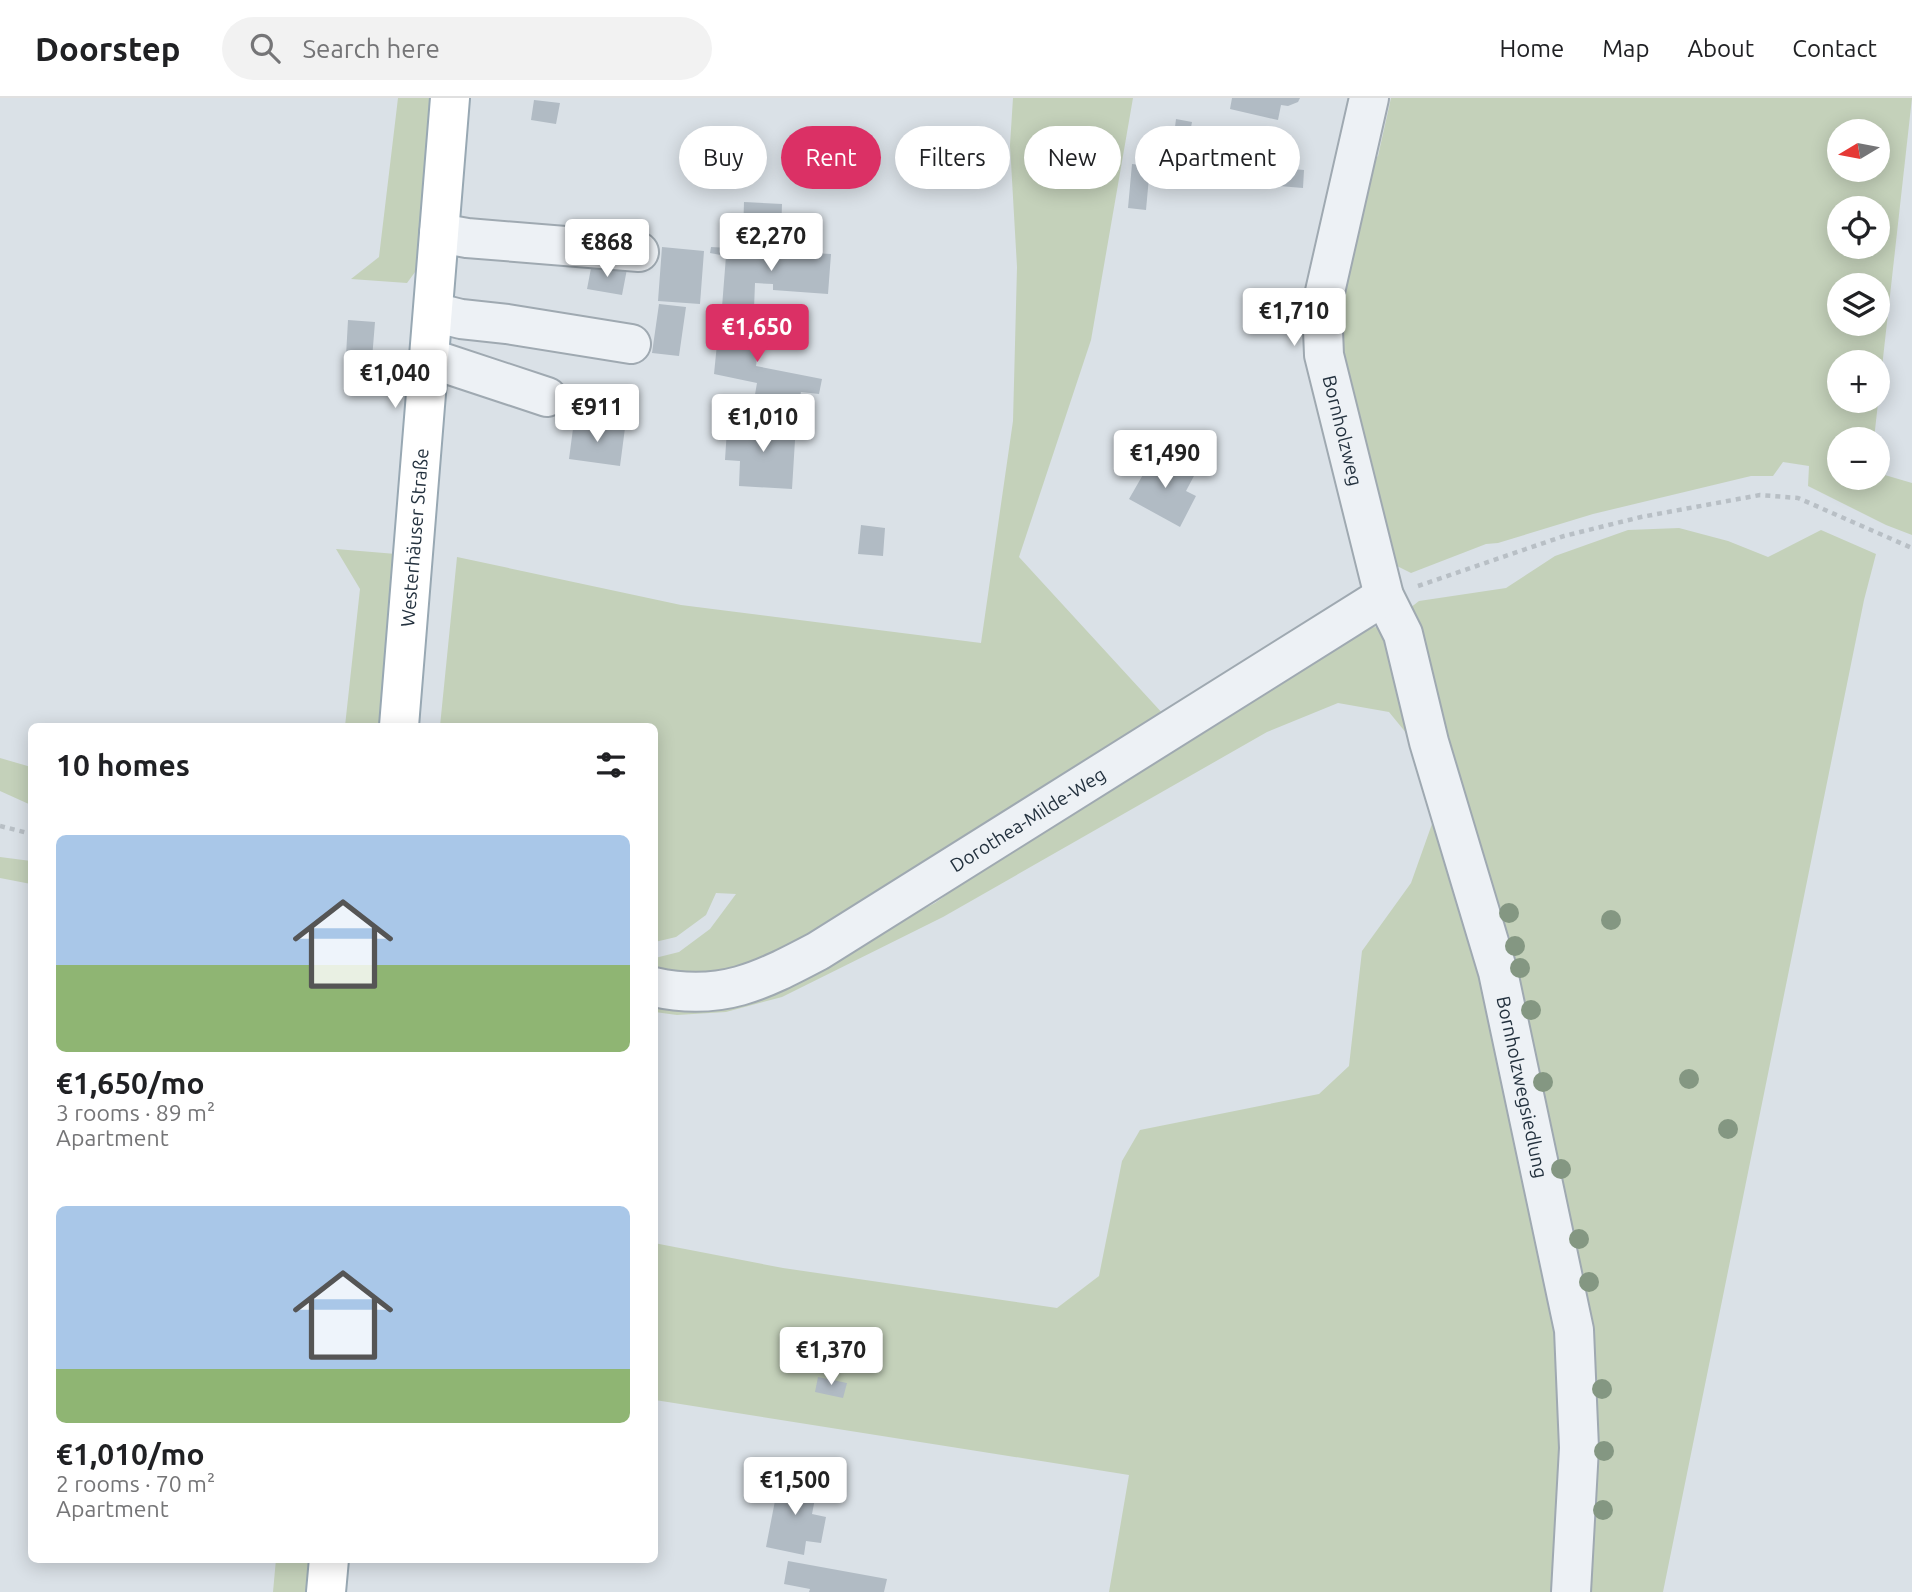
<!DOCTYPE html>
<meta charset="utf-8">
<style>
:root{--surface:#fff;--page:#f2f2f2;--text:#202124;--muted:#757577;--line:#e0e0e0;--accent:#db3065}
body{margin:0;font-family:Ubuntu,sans-serif;background:var(--page);color:var(--text);height:100vh;display:flex;flex-direction:column;font-size:26px;white-space:nowrap}
*{box-sizing:border-box;margin:0}
p{font-size:23px;color:var(--muted)}
.icon{flex:none;width:38px;height:38px;fill:none;stroke:currentColor;stroke-width:2;stroke-linecap:round;stroke-linejoin:round}
.map{position:relative;flex:1;overflow:hidden}
.drawer{position:absolute;left:28px;top:625px;width:630px;height:840px;display:flex;flex-direction:column;background:var(--surface);border-radius:10px;box-shadow:0 4px 18px #0003}
.drawer>*{flex:none}
.hud{position:absolute;left:679px;top:28px;width:665px;height:63px;display:flex;gap:14px}
.needle{width:46px;rotate:260deg}
.fabs{position:absolute;left:1827px;top:21px;display:grid;gap:14px}
.fabs a{display:grid;place-items:center;width:63px;height:63px;border-radius:50%;background:var(--surface);box-shadow:0 4px 18px #0003;font-size:35px}
.price{position:absolute;translate:-50% -60px;padding:0 16px;border-radius:7px;background:#fff;color:#222;font-size:23px;line-height:46px;filter:drop-shadow(0 2px 4px #0008)}
.price::after{content:'';position:absolute;left:50%;top:42px;width:21px;height:16px;margin-left:-10px;background:inherit;clip-path:polygon(0 0,100% 0,50% 100%)}
.price.active{background:var(--accent);color:#fff}
ul{padding:0;list-style:none}
li{display:grid;align-content:center;gap:14px;height:371px;padding:0 28px}
li span{display:grid;place-items:center;height:217px;border-radius:10px;color:#555}
li>.icon{margin-inline-start:auto}
span .icon{width:126px;height:126px;fill:#fffc;stroke-width:1}
li b{font-size:30px}
h2{display:flex;justify-content:space-between;align-items:center;height:84px;padding:0 28px;font-size:30px}
.chip{padding:0 24px;border-radius:32px;background:var(--surface);box-shadow:0 4px 18px #0003;font-size:24px;line-height:63px}
.chip.active{background:var(--accent);color:#fff}
header{display:flex;align-items:center;gap:42px;box-sizing:border-box;height:98px;padding:0 35px;background:var(--surface);border-bottom:2px solid var(--line)}
header strong{font-size:33px}
nav{display:flex;gap:38px;margin-inline-start:auto;font-size:24px}
.search{width:490px;height:63px;background:var(--page);display:flex;align-items:center;gap:18px;box-sizing:border-box;padding:0 24px;border-radius:38px;color:var(--muted);font-size:26px}
.map>svg:first-child{display:block}
.green{fill:#c4d1ba;fill-rule:evenodd}
.building{fill:#b1bbc4}
.lines{fill:none;stroke-linecap:round;stroke-linejoin:round}
.minor-casing{stroke:#9fa9b1;stroke-width:42}
.major-casing{stroke:#98a8b3;stroke-width:42}
.path{stroke:#b8bfc5;stroke-width:4.5;stroke-dasharray:5 5;stroke-linecap:butt}
.minor{stroke:#edf1f5;stroke-width:38}
.major{stroke:#fff;stroke-width:38}
.tree{fill:#849782}
.labels{text-anchor:middle;stroke-width:6;stroke-linejoin:round;paint-order:stroke}
.street-label{font-size:19px;fill:#23313e;stroke:#e9f0f5}
</style>
<header>
<strong>Doorstep</strong>
<div class="search"><svg class="icon" aria-label="search" viewBox="0 0 24 24"><circle cx="10" cy="10" r="6"/><path d="M15 15l6 6"/></svg>Search here</div>
<nav><a>Home</a><a>Map</a><a>About</a><a>Contact</a></nav>
</header>
<div class="map">
<svg width="1912" height="1494" viewBox="0 0 1912 1494">
<rect width="100%" height="100%" fill="#dae1e7"/>
<path class="green" d="M 398,0 L 432,0 L 418,170 L 407,185 L 351,181 L 379,159 Z
M 1013,0 L 1133,0 L 1091,242 L 1019,459 L 1164,617 L 806,843 L 736,872 L 679,875 L 655,871 L 655,860 L 679,854 L 710,831 L 736,796 L 716,795 L 706,817 L 676,839 L 655,844 L 654,628 L 440,628 L 457,459 L 681,507 L 981,545 L 1013,323 L 1017,169 L 1010,47 Z
M 1391,0 L 1912,0 L 1874,341 L 1839,341 L 1839,380 L 1878,380 L 1878,375 L 1912,385 L 1912,437 L 1886,427 L 1808,388 L 1809,368 L 1783,364 L 1773,378 L 1751,378 L 1593,416 L 1498,445 L 1486,446 L 1411,475 L 1395,467 L 1338,243 L 1334,189 L 1359,75 L 1378,58 ZM 1839,33 L 1878,33 L 1878,72 L 1839,72 ZM 1839,110 L 1878,110 L 1878,149 L 1839,149 ZM 1839,187 L 1878,187 L 1878,226 L 1839,226 ZM 1839,264 L 1878,264 L 1878,303 L 1839,303 Z
M 1679,430 L 1728,443 L 1768,459 L 1821,432 L 1876,456 L 1864,502 L 1663,1494 L 1583,1494 L 1593,1352 L 1410,510 L 1419,503 L 1506,490 L 1555,458 L 1628,432 Z
M 336,451 L 396,456 L 380,628 L 345,628 L 360,491 Z
M 1379,529 L 1395,544 L 1416,647 L 1389,614 L 1338,605 L 1267,634 L 943,819 L 782,899 L 726,914 L 677,917 L 655,914 L 654,902 L 786,884 L 935,805 L 1005,755 L 1358,530 Z
M 0,660 L 31,669 L 31,707 L 0,693 Z
M 1432,726 L 1459,775 L 1565,1232 L 1559,1494 L 1109,1494 L 1129,1377 L 655,1302 L 654,1145 L 783,1170 L 1057,1210 L 1099,1178 L 1122,1063 L 1140,1032 L 1319,996 L 1349,968 L 1362,853 L 1411,785 Z
M 0,759 L 31,763 L 31,786 L 0,780 Z
M 276,1461 L 311,1461 L 308,1494 L 273,1494 Z"/>
<path class="building" d="M 1232,0 L 1300,0 L 1298,4 L 1288,8 L 1281,7 L 1278,22 L 1230,11 Z
M 534,2 L 560,5 L 556,26 L 531,22 Z
M 1176,21 L 1192,24 L 1189,40 L 1174,37 Z
M 1132,66 L 1150,68 L 1146,112 L 1128,110 Z
M 1269,69 L 1304,72 L 1303,90 L 1267,87 Z
M 744,104 L 782,106 L 781,138 L 743,136 Z
M 662,149 L 704,153 L 700,206 L 658,203 Z
M 711,149 L 831,156 L 828,196 L 773,192 L 773,186 L 755,185 L 754,211 L 722,209 L 726,158 L 710,155 Z
M 592,165 L 627,171 L 622,197 L 587,191 Z
M 659,206 L 686,209 L 679,258 L 652,255 Z
M 717,212 L 763,218 L 756,268 L 822,281 L 819,296 L 801,294 L 796,317 L 753,308 L 757,285 L 714,276 L 718,236 L 713,235 Z
M 348,222 L 375,224 L 372,261 L 346,258 Z
M 574,323 L 625,330 L 620,368 L 569,361 Z
M 742,323 L 796,326 L 792,391 L 739,388 L 740,363 L 725,362 L 727,331 L 742,332 Z
M 1156,354 L 1195,376 L 1186,393 L 1196,398 L 1180,429 L 1129,401 Z
M 861,427 L 885,430 L 883,458 L 858,456 Z
M 818,1279 L 847,1285 L 843,1300 L 815,1294 Z
M 780,1377 L 818,1385 L 812,1416 L 826,1419 L 821,1445 L 806,1443 L 804,1457 L 766,1449 Z
M 788,1463 L 887,1481 L 884,1494 L 809,1494 L 810,1491 L 784,1486 Z"/>
<g class="lines">
<defs>
<g id="minor">
<path id="s1" d="M 1369,0 L 1322,207 L 1324,257 L 1384,498 L 1403,536 L 1429,644 L 1498,874 L 1574,1232 L 1579,1350 L 1571,1494"/>
<path d="M 439,135 L 467,140 L 639,154"/>
<path d="M 433,214 L 461,221 L 507,226 L 631,246"/>
<path d="M 429,260 L 547,299"/>
<path id="s2" d="M 654,889 C 721,904 761,883 818,853 L 1384,498"/>
</g>
<g id="major">
<path id="s3" d="M 399,628 L 450,0"/>
<path d="M 326,1494 L 329,1461"/>
</g>
</defs>
<use href="#minor" class="minor-casing"/>
<use href="#major" class="major-casing"/>
<path class="path" d="M 1418,488 L 1564,438 L 1641,419 L 1760,397 L 1798,400 L 1912,450
M 0,728 L 32,736"/>
<use href="#minor" class="minor"/>
<use href="#major" class="major"/>
</g>
<g class="tree">
<circle cx="1509" cy="815" r="10"/>
<circle cx="1611" cy="822" r="10"/>
<circle cx="1515" cy="848" r="10"/>
<circle cx="1520" cy="870" r="10"/>
<circle cx="1531" cy="912" r="10"/>
<circle cx="1689" cy="981" r="10"/>
<circle cx="1543" cy="984" r="10"/>
<circle cx="1728" cy="1031" r="10"/>
<circle cx="1561" cy="1071" r="10"/>
<circle cx="1579" cy="1141" r="10"/>
<circle cx="1589" cy="1184" r="10"/>
<circle cx="1602" cy="1291" r="10"/>
<circle cx="1604" cy="1353" r="10"/>
<circle cx="1603" cy="1412" r="10"/>
</g>
<g class="labels">
<g class="street-label">
<text dy="7" stroke="none"><textPath href="#s1" startOffset="340">Bornholzweg</textPath></text>
<text dy="7" stroke="none"><textPath href="#s3" startOffset="189">Westerhäuser Straße</textPath></text>
<text dy="7" stroke="none"><textPath href="#s2" startOffset="420">Dorothea-Milde-Weg</textPath></text>
<text dy="7" stroke="none"><textPath href="#s1" startOffset="1022">Bornholzwegsiedlung</textPath></text>
</g>
</g>
</svg>
<div class="fabs">
<a><svg class="needle" viewBox="-14 -14 28 28"><path d="M0-13l5 13h-10z" fill="#e53935"/><path d="M0 13l5-13h-10z" fill="#757577"/></svg></a>
<a><svg class="icon" aria-label="locate" viewBox="0 0 24 24"><circle cx="12" cy="12" r="6"/><path d="M12 2v4M12 18v4M2 12h4M18 12h4"/></svg></a>
<a><svg class="icon" aria-label="layers" viewBox="0 0 24 24"><path d="M12 4l9 5-9 5-9-5zM3 14l9 5 9-5"/></svg></a>
<a>+</a>
<a>−</a>
</div>
<b class="price" style="left:771px;top:175px">€2,270</b>
<b class="price" style="left:607px;top:181px">€868</b>
<b class="price" style="left:1294px;top:250px">€1,710</b>
<b class="price active" style="left:757px;top:266px">€1,650</b>
<b class="price" style="left:395px;top:312px">€1,040</b>
<b class="price" style="left:597px;top:346px">€911</b>
<b class="price" style="left:763px;top:356px">€1,010</b>
<b class="price" style="left:1165px;top:392px">€1,490</b>
<b class="price" style="left:831px;top:1289px">€1,370</b>
<b class="price" style="left:795px;top:1419px">€1,500</b>
<div class="hud">
<a class="chip">Buy</a>
<a class="chip active">Rent</a>
<a class="chip">Filters</a>
<a class="chip">New</a>
<a class="chip">Apartment</a>
</div>
<section class="drawer">
<h2>10 homes<svg class="icon" aria-label="filters" viewBox="0 0 24 24"><path d="M4 7h16M4 17h16"/><circle cx="9" cy="7" r="2"/><circle cx="15" cy="17" r="2"/></svg></h2>
<ul>
<li><span style="background:linear-gradient(#a9c7e8 60%,#8fb573 0)"><svg class="icon" aria-label="home" viewBox="0 0 24 24"><path d="M3 11l9-7 9 7M6 9v11h12V9"/></svg></span><div><b>€1,650/mo</b><p>3 rooms · 89 m²</p><p>Apartment</p></div></li>
<li><span style="background:linear-gradient(#a9c7e8 75%,#8fb573 0)"><svg class="icon" aria-label="home" viewBox="0 0 24 24"><path d="M3 11l9-7 9 7M6 9v11h12V9"/></svg></span><div><b>€1,010/mo</b><p>2 rooms · 70 m²</p><p>Apartment</p></div></li>
</ul>
</section>
</div>
